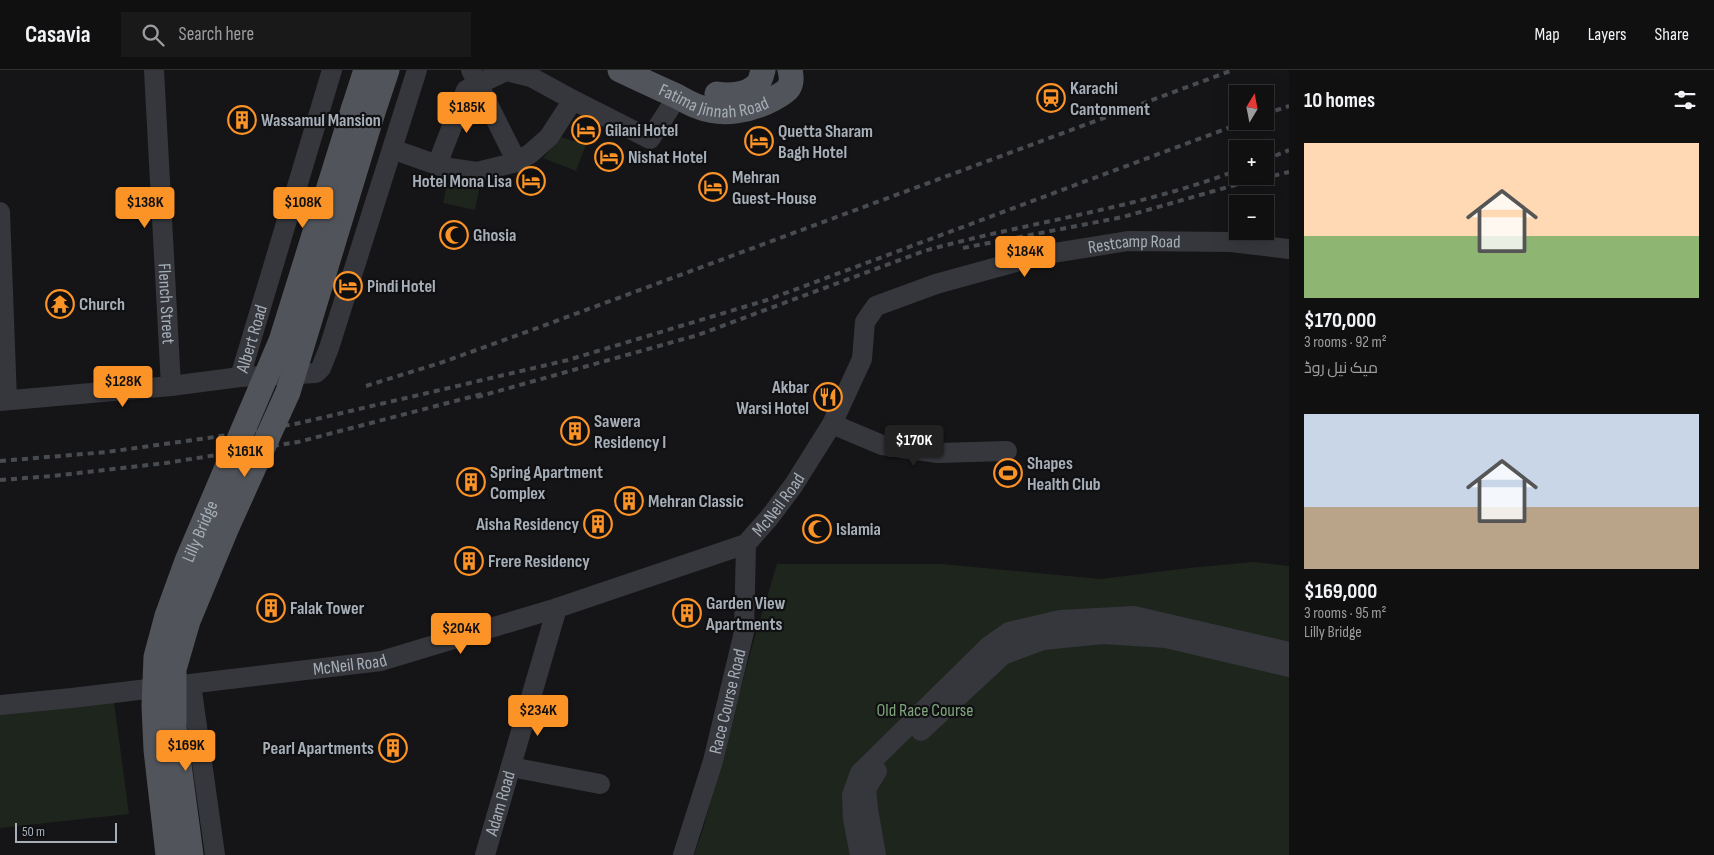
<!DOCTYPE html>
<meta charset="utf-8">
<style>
:root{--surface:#101011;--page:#19191a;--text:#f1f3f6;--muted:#9c9d9f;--line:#303031;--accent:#fc9327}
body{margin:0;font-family:"Sofia Sans Condensed",Cairo,sans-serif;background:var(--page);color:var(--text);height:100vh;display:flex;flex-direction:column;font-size:19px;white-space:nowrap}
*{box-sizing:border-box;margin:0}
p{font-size:16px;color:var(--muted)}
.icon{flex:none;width:28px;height:28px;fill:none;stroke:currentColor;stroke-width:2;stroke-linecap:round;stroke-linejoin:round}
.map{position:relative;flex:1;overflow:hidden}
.details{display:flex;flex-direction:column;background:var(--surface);width:425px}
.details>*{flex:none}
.needle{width:32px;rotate:10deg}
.buttons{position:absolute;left:1229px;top:15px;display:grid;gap:10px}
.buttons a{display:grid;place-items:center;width:45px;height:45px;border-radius:0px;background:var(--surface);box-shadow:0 5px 20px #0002,0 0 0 1px var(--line);font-size:25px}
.scale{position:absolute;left:15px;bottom:12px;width:102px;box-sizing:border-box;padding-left:5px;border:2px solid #a6aeb8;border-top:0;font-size:14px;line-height:18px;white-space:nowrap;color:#a6aeb8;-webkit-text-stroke:4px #101012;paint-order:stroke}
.price{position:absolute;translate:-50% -42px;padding:0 11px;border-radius:5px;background:var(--accent);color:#111;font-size:16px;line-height:32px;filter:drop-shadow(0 1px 2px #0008)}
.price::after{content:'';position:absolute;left:50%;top:30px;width:15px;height:11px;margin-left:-8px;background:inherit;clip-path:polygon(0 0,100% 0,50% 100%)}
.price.current{background:#222;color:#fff}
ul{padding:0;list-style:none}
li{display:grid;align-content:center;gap:10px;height:265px;padding:0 15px}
li span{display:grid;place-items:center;height:155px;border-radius:0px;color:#555}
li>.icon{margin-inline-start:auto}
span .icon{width:90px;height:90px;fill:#fffc;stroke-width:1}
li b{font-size:21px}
h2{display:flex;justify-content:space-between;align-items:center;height:60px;padding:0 15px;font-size:21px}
header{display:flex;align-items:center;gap:30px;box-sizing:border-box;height:70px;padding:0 25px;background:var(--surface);border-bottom:1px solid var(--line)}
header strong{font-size:24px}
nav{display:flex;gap:28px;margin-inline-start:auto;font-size:18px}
.search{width:350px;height:45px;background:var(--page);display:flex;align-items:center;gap:12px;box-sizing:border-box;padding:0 18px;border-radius:0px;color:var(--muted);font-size:19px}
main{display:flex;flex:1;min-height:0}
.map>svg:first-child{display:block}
.green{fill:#1d251c}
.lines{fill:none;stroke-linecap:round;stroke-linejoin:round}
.minor{stroke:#35373c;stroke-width:20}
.major{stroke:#51555b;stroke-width:25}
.rail{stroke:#484c51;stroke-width:4;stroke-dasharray:6 5;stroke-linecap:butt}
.major-bridge{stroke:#51555b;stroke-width:25}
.labels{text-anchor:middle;stroke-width:4.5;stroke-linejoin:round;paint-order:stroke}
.poi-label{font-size:18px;font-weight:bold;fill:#a6aeb8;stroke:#101012;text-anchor:start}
.street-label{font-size:18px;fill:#a6aeb8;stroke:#101012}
.park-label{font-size:18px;fill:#7fa47c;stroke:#101012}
</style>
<header>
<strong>Casavia</strong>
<div class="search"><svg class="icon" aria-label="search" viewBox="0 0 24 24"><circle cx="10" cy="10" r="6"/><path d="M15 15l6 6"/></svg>Search here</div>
<nav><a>Map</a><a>Layers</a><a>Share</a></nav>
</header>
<main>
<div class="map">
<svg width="1289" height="785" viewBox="0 0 1289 785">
<rect width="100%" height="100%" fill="#151517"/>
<path class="green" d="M 561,67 L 586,75 L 576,101 L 543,88 Z
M 449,105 L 480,114 L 475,140 L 443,133 Z
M 1253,492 L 1289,496 L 1289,785 L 694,785 L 703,759 L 753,573 L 777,494 L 941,494 L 1100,509 L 1189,498 Z
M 114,632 L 129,744 L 0,758 L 0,643 Z"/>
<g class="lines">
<g class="minor">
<path id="s1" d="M 154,0 L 171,316"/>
<path d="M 471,0 L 517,92"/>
<path d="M 392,79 L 443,97 L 477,102 L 517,92 L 531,83 L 549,67 L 573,30 L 650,69 L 677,27"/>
<path d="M 437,95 L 466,20 L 506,1 L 531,7 L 573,30"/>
<path d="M 0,142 L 7,330"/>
<path id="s2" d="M 240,307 L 332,0"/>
<path d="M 0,331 L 171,316 L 240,307 L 316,303 L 321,298 L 329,278 L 417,0"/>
<path d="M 832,354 L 882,375 L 938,383 L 1007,381"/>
<path d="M 191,614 L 215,785"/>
<path id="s3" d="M 0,635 L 72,628 L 381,591 L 557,538 L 746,474 L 769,448 L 793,416 L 832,354 L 862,289 L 865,252 L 876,236 L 936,214 L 1041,185 L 1128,171 L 1231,172 L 1289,179"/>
<path d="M 921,661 L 1003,585 L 1043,570 L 1103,564 L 1166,568 L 1289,597"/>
<path d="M 511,697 L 600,714"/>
<path id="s4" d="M 485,785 L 557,538"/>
<path id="s5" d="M 683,785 L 713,691 L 744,562 L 746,474"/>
<path d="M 860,785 L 853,749 L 852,725 L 860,703 L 989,576 L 1009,562 L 1060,550 L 1134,546 L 1289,582"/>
<path d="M 876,785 L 868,739 L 866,719 L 877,701"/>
</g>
<g class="major">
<path id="s6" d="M 620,0 C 637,8 654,16 672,24 C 681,28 690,34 699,37 C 723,46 751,41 773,29 C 788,21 794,17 790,0"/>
<path d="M 717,24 C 729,26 747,25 757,15 C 760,12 762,4 763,0"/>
<path d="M 354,37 L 366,0"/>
<path d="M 372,45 L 387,0"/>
</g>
<path class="rail" d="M 1265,44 L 1289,36
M 1265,90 L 1289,80
M 963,178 L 1123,147 L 1235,115 L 1289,102
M 366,316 L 443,292 L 540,257 L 1233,0
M 477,327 L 698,265 L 924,181 C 1028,152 1136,139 1238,100
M 0,391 L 107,382 L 208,368 L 295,354 L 568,290 L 767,230 L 1247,51
M 0,410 L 52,406 L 166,393 L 298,372 L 482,324"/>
<g class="major-bridge">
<path id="s7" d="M 168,785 L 156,680 L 154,636 L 156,587 L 167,546 L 187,491 L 281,271 L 354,37"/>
<path d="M 191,785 L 174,657 L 174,599 L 188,551 L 227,457 L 288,322 L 372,45"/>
</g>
</g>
<defs>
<symbol id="station-ring" viewBox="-11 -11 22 22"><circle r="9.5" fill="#101012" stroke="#fc9327" stroke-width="1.5"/><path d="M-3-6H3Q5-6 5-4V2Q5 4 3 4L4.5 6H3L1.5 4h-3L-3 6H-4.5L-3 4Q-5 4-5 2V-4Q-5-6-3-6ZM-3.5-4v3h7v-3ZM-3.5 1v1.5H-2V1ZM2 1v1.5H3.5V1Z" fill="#fc9327"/></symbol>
<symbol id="building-ring" viewBox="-11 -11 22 22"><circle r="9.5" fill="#101012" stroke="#fc9327" stroke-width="1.5"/><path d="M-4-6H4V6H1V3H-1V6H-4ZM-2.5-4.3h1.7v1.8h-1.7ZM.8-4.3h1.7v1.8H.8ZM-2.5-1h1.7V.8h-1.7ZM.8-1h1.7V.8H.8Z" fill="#fc9327"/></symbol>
<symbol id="hotel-ring" viewBox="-11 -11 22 22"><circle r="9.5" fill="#101012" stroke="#fc9327" stroke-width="1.5"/><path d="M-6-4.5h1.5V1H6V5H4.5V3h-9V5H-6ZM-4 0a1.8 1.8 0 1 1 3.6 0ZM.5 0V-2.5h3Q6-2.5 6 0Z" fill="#fc9327"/></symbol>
<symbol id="mosque-ring" viewBox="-11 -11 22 22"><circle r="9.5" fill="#101012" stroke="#fc9327" stroke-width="1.5"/><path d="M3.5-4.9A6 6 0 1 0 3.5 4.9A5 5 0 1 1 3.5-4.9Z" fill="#fc9327"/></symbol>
<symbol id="temple-ring" viewBox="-11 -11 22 22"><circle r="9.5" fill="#101012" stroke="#fc9327" stroke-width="1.5"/><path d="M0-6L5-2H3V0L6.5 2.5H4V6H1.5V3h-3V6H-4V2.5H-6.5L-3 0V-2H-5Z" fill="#fc9327"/></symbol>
<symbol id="restaurant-ring" viewBox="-11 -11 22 22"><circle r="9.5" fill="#101012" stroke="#fc9327" stroke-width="1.5"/><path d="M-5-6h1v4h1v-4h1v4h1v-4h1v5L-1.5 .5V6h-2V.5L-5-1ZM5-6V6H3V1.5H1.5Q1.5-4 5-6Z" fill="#fc9327"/></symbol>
<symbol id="stadium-ring" viewBox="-11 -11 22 22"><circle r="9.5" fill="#101012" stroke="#fc9327" stroke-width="1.5"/><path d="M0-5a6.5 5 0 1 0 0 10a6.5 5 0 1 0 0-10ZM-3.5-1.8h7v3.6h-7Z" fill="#fc9327"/></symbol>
</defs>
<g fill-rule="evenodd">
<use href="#station-ring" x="1035" y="12" width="32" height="32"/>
<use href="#building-ring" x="226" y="34" width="32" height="32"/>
<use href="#hotel-ring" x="570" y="44" width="32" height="32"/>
<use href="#hotel-ring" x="743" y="55" width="32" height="32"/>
<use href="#hotel-ring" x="593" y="71" width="32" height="32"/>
<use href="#hotel-ring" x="515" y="95" width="32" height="32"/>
<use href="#hotel-ring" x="697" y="101" width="32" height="32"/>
<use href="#mosque-ring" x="438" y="149" width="32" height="32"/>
<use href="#hotel-ring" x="332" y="200" width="32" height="32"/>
<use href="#temple-ring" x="44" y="218" width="32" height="32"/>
<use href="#restaurant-ring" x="812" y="311" width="32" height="32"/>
<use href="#building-ring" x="559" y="345" width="32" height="32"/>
<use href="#stadium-ring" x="992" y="387" width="32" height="32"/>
<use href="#building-ring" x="455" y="396" width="32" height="32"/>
<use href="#building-ring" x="613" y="415" width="32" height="32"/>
<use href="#building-ring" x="582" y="438" width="32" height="32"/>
<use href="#mosque-ring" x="801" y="443" width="32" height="32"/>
<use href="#building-ring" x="453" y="475" width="32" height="32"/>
<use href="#building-ring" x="255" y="522" width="32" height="32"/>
<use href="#building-ring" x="671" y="527" width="32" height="32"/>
<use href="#building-ring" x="377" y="662" width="32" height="32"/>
</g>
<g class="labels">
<g class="poi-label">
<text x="1070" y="24">Karachi<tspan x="1070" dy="21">Cantonment</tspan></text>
<text x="261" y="56">Wassamul Mansion</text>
<text x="605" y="66">Gilani Hotel</text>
<text x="778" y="67">Quetta Sharam<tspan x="778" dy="21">Bagh Hotel</tspan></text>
<text x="628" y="93">Nishat Hotel</text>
<text x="732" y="113">Mehran<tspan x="732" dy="21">Guest-House</tspan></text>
<text x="512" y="117" text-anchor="end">Hotel Mona Lisa</text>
<text x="473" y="171">Ghosia</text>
<text x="367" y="222">Pindi Hotel</text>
<text x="79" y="240">Church</text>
<text x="809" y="323" text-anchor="end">Akbar<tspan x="809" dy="21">Warsi Hotel</tspan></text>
<text x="594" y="357">Sawera<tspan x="594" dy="21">Residency I</tspan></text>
<text x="1027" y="399">Shapes<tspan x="1027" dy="21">Health Club</tspan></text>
<text x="490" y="408">Spring Apartment<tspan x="490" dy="21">Complex</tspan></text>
<text x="648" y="437">Mehran Classic</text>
<text x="579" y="460" text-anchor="end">Aisha Residency</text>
<text x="836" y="465">Islamia</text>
<text x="488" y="497">Frere Residency</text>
<text x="706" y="539">Garden View<tspan x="706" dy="21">Apartments</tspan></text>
<text x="290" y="544">Falak Tower</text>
<text x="374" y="684" text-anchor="end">Pearl Apartments</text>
</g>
<g class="street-label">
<text dy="6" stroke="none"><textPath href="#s6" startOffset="101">Fatima Jinnah Road</textPath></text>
<text dy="6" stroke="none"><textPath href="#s3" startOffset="1310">Restcamp Road</textPath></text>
<text dy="6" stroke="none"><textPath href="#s1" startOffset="234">Flench Street</textPath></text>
<text dy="6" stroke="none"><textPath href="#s2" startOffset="40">Albert Road</textPath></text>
<text dy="6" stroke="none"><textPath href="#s3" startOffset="818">McNeil Road</textPath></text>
<text dy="6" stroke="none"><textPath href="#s7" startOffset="332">Lilly Bridge</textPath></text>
<text dy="6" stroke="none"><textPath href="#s3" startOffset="352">McNeil Road</textPath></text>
<text dy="6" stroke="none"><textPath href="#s5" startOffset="160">Race Course Road</textPath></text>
<text dy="6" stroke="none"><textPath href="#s4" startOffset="54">Adam Road</textPath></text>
</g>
<g class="park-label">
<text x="925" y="646">Old Race Course</text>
</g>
</g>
</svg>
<div class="buttons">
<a><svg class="needle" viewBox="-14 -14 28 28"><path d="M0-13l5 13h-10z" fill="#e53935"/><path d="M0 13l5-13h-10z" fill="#9c9d9f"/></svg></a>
<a>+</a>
<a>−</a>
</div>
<div class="scale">50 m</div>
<b class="price" style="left:467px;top:64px">$185K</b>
<b class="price" style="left:145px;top:159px">$138K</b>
<b class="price" style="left:303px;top:159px">$108K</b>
<b class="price" style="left:1025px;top:208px">$184K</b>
<b class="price" style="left:123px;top:338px">$128K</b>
<b class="price current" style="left:914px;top:397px">$170K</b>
<b class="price" style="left:245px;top:408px">$161K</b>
<b class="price" style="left:461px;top:585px">$204K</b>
<b class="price" style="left:538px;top:667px">$234K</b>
<b class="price" style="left:186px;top:702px">$169K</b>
</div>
<section class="details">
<h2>10 homes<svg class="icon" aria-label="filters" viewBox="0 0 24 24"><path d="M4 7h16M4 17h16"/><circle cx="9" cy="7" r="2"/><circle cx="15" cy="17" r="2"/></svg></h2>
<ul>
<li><span style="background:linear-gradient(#ffd9b3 60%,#8fb573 0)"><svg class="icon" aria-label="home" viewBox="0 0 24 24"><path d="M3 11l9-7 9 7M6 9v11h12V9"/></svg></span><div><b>$170,000</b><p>3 rooms · 92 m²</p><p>میک نیل روڈ</p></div></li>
<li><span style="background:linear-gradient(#c9d6e8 60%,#b9a48a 0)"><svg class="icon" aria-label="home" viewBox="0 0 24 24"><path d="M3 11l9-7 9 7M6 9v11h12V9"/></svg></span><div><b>$169,000</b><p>3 rooms · 95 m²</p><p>Lilly Bridge</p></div></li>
</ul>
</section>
</main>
